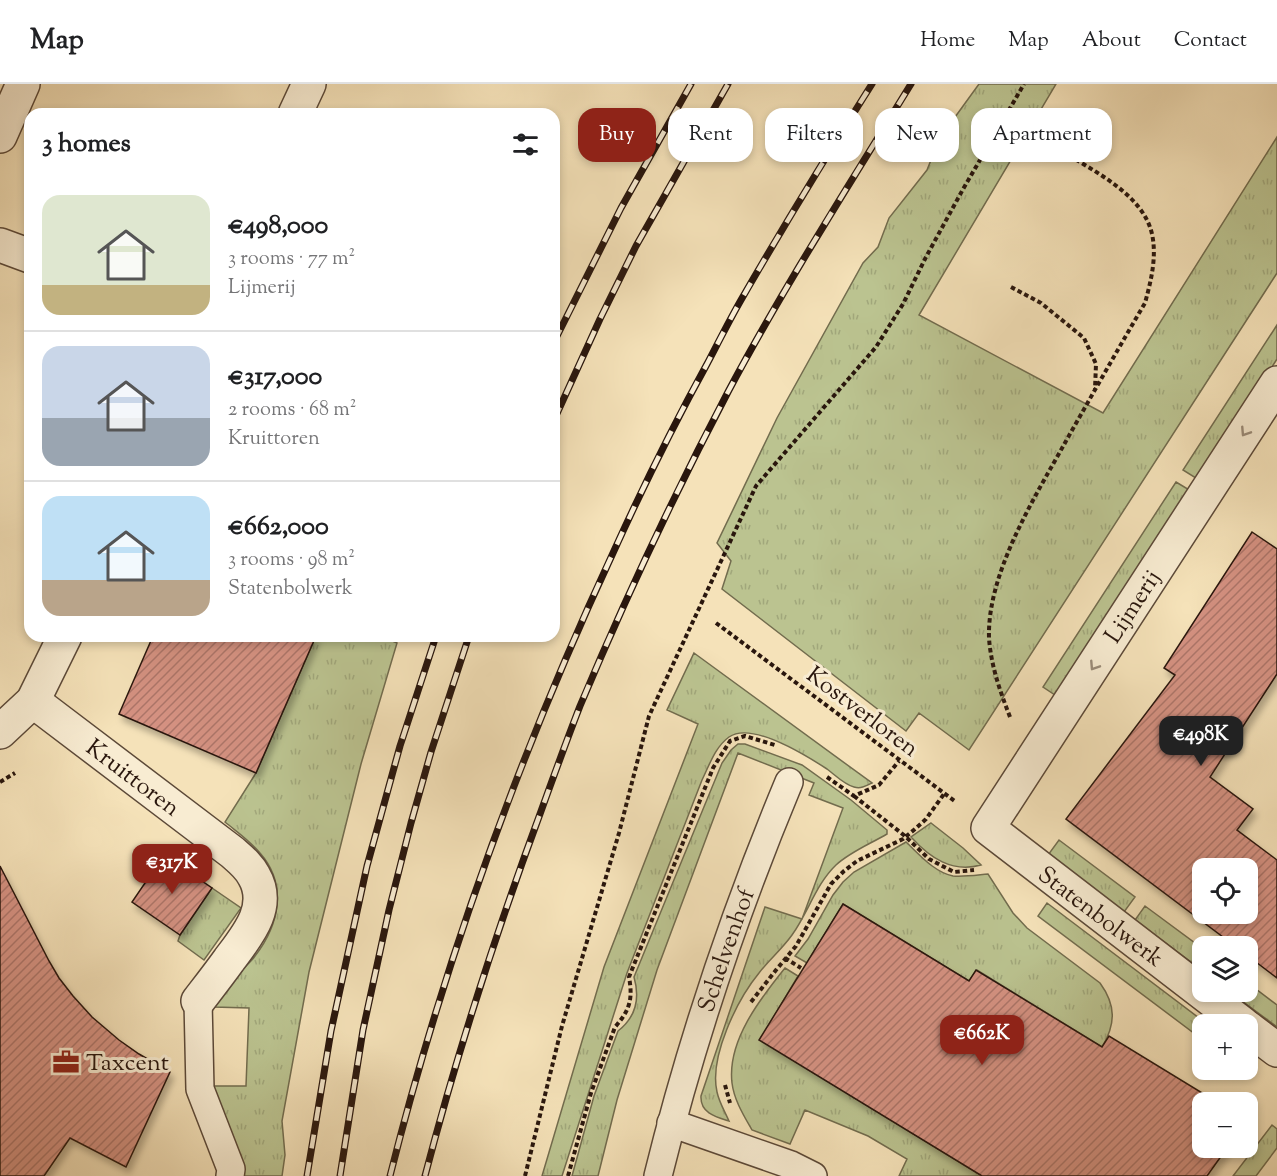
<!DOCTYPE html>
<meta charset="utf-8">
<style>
:root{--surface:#fff;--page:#f2f2f2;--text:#202124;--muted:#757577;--line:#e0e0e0;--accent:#8f2418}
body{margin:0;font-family:"Sorts Mill Goudy",serif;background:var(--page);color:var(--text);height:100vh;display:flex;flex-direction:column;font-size:22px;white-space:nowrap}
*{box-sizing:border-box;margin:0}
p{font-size:20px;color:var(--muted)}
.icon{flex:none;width:33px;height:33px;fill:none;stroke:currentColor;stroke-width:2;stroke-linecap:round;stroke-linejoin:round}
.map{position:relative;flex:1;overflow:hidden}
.side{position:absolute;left:24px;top:24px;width:536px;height:534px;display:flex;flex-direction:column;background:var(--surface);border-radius:18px;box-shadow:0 3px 9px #0003}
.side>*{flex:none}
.banner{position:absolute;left:578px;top:24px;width:570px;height:54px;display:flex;gap:12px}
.fabs{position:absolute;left:1192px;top:774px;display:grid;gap:12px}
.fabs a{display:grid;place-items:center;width:66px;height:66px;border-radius:12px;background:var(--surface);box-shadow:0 3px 9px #0003;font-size:30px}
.price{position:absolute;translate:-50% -51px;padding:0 14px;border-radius:12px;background:var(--accent);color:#fff;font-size:20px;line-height:39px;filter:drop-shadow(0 2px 3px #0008)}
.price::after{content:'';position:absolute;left:50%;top:36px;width:18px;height:14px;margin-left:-9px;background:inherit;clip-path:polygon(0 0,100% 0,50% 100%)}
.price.on{background:#222;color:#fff}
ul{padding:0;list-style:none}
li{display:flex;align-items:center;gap:18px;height:150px;padding:0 18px}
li+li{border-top:2px solid var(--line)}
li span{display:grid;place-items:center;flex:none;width:168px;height:120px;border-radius:18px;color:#555}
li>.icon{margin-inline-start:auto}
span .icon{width:72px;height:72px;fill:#fffc;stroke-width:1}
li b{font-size:26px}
h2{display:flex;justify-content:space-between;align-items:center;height:72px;padding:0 18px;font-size:26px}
.chip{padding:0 21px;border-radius:18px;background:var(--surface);box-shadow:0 3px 9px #0003;font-size:21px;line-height:54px}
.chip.on{background:var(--accent);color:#fff}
header{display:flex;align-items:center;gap:36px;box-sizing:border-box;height:84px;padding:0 30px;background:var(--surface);border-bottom:2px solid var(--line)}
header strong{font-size:28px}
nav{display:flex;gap:33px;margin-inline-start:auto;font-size:21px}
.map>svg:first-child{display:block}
.grass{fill:url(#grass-tufts);stroke:#726c4e;stroke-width:1.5}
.building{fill:url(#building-hatch);stroke:#29160d;stroke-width:1.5;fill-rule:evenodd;filter:url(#shadow)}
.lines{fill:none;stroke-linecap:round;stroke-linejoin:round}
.service-casing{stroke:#5c4938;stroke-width:30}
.minor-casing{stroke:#5c4938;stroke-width:36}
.tertiary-casing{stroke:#5c4938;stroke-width:36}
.path{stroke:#29160d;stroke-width:4;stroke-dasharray:4.5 3;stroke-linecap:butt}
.service{stroke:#f8ecd2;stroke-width:27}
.minor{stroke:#f8ecd2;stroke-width:33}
.tertiary{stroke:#f8ecd2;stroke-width:33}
.rail-casing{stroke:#29160d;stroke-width:7}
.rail{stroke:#f8ecd2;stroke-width:4.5;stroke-dasharray:14;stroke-linecap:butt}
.oneway{stroke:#9b8c79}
.labels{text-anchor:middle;stroke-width:6;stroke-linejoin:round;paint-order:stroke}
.street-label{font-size:24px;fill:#29160d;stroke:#f8ecd2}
.poi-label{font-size:24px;fill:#29160d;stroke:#f8ecd2;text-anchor:start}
</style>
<header>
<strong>Map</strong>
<nav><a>Home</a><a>Map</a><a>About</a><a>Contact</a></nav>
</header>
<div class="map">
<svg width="1277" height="1092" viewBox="0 0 1277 1092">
<defs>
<pattern id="grass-tufts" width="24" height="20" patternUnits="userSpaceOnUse" patternTransform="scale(1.5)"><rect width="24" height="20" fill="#bbc390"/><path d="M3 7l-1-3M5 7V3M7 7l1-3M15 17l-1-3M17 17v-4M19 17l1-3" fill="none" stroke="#a1a77b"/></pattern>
<pattern id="building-hatch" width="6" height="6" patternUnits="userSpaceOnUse" patternTransform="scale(1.5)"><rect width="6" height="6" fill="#d49181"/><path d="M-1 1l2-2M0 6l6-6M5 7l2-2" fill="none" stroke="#ac7568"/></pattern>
<filter id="shadow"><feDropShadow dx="3.5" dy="6" stdDeviation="3" flood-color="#0004"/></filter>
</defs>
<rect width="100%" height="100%" fill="#f5e2b9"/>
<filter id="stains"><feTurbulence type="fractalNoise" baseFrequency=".00333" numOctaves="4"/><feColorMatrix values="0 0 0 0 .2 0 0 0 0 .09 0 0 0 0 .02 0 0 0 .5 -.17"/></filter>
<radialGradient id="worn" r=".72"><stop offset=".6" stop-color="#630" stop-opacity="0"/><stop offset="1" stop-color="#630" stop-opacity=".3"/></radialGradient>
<path class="grass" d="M 979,0 L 1056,0 L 919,231 L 1103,329 L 1277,53 L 1277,189 L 969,666 L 919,629 L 906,647 L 722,505 L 731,477 L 717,459 L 777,334 L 863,179 L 878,163 L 889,134 L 927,86 L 935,66 L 950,40 Z
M 1277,241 L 1277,275 L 1199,396 L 1183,386 Z
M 1176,398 L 1191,407 L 1058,613 L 1043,603 Z
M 316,552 L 381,552 L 397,559 L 361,680 L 309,888 L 282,1037 L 285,1071 L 282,1092 L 243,1092 L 244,1083 L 212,1002 L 246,1002 L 249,924 L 214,923 C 222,911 230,899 239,889 C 244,883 251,878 255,872 C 279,841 288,801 260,769 C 250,757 237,748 225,738 L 256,689 Z
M 694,569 L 872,699 C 866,702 861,705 854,703 C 845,701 835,691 827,685 C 807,672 752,637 729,653 C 715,663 709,682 702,696 L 627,889 L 562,1092 L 542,1092 L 604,883 L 698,640 L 667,626 Z
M 738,660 L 745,660 L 802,681 L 851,716 L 887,746 L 887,750 C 870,760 850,768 836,781 C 816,800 808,829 792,851 C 782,865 769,876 759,889 C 737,916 709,973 717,1008 C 719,1018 725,1028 729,1037 C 716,1033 700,1029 701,1012 L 765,823 L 802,835 L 843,724 L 809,711 L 814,699 L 738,669 L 657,886 L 617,1016 L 598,1092 L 572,1092 L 594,1012 L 618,947 C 636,933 640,914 634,893 L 722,679 L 731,666 Z
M 931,739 L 963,764 L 981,781 C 952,789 930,774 911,753 Z
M 1059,756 L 1135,813 L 1124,828 L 1048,771 Z
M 906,758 C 920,771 934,788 953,792 C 964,793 977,791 988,790 L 1013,829 L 1027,844 L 1100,899 C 1116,921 1116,940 1102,963 L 977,886 L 969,897 L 843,820 L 807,879 L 795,872 L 808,855 L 833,811 L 843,798 L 854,788 Z
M 212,804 L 241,824 L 204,876 L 178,857 L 180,851 Z
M 1047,819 L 1207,940 L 1203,940 L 1203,956 L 1038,832 Z
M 1145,822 L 1203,865 L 1203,887 L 1135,836 Z
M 785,884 L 798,892 L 760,956 L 982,1092 L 899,1092 L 907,1075 L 868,1052 L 805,1026 L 790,1060 L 752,1046 C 744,1032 734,1016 732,999 C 727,957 760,915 785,884 Z
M 1248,899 L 1277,921 L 1277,943 L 1230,908 L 1248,908 Z
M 1272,1041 L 1277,1045 L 1277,1064 L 1256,1092 L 1233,1092 Z"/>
<path class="building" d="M 1252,448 L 1277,465 L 1277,590 L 1210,693 L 1253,725 L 1237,746 L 1277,776 L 1277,894 L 1248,872 L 1248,862 L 1235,862 L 1066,735 L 1175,591 L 1164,584 ZM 1203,784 L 1248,784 L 1248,830 L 1203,830 Z
M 153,552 L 316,552 L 256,689 L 119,630 Z
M 164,771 L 212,804 L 180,851 L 132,818 Z
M 0,782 L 49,877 L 59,894 L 73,912 L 92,933 L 119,956 L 139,970 L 170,988 L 126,1083 L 70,1054 L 44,1092 L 0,1092 Z
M 843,820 L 969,897 L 976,886 L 1102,963 L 1109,952 L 1217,1018 L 1203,1018 L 1203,1064 L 1227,1064 L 1207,1092 L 982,1092 L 759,956 Z"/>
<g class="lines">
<defs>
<g id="service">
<path d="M 198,917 L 200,1005 L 231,1085 L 230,1092"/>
<path d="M 671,1039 L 791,1081 L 813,1092"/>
<path id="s1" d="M 658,1092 C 691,958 736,825 789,698"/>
</g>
<g id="minor">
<path d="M 0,52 L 23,0"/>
<path d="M 0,161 L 30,172"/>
<path id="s2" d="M 33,617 L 232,768 C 240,775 249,782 254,792 C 272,823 247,852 229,876 C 219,890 208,904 198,917"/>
<path id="s3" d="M 1243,940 L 988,744 L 1277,299"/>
<path d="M 1248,944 L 1277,966"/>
</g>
<path id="tertiary" d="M 295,30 L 309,0
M 0,648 L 33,617 L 65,552"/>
</defs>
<use href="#service" class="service-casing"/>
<use href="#minor" class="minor-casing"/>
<use href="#tertiary" class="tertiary-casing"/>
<path class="path" d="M 1011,203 L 1041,219 L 1084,254 L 1096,280 L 1095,305
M 716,539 L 956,718
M 1010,633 C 1000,607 991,582 989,554 C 987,489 1035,413 1066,357 C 1092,311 1118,265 1145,219 C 1151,197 1157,173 1152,150 C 1143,110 1093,87 1062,67
M 827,693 L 854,712 L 879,701 L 899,677
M 0,698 L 15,689
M 854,712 L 905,752 L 929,775 L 954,788 L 974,786
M 785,874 L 801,884
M 751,918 L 776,886 L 796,862 L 831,800 L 844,787 L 857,777 L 903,755 L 915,745 L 926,735 L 944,710
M 725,1001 L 730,1019
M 525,1092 L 562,942 L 619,749 L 649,632 L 756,402 L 876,263 L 903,220 L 926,173 L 962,107 L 1024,0
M 568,1092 L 591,1009 L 615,943 C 630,926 633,915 629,893 L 713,684 L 730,657 L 745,652 L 775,661"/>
<use href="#service" class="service"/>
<use href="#minor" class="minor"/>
<use href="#tertiary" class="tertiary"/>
<defs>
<path id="rail" d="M 554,258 L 621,124 L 691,0
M 554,336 L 600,235 L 636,162 L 728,0
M 307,1092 L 331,947 L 367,782 L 400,662 L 436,552
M 340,1092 L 363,946 L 389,826 L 411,739 L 431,668 L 469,552
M 390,1092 C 444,878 520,669 613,469 C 642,405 673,342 707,280 C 718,259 729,237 741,216 C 783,143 827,71 872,0
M 425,1092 C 457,969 496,849 540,730 C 553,694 566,658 580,622 C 625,515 675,409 729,306 C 785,201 849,101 911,0"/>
</defs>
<use href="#rail" class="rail-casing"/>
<use href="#rail" class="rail"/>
</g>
<defs><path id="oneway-chevron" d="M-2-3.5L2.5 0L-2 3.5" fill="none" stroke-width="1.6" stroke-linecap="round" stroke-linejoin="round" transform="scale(1.5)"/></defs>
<g class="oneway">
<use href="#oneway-chevron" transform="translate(1245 348) rotate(123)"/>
<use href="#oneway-chevron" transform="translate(1094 582) rotate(123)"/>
</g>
<defs>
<symbol id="office-bare" viewBox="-9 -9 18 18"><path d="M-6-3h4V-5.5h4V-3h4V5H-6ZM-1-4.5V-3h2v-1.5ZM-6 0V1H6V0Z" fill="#8f2418" stroke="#f8ecd2" stroke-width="2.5" paint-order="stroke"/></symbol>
</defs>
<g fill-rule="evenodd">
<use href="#office-bare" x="47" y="959" width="38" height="38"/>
</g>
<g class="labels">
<g class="street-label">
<text dy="8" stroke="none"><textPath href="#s3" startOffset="586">Lijmerij</textPath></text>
<text transform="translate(863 627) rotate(37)" y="8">Kostverloren</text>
<text dy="8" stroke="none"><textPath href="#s2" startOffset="126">Kruittoren</textPath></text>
<text transform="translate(1101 832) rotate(37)" y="8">Statenbolwerk</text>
<text dy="8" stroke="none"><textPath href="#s1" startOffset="236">Schelvenhof</textPath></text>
</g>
<g class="poi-label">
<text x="86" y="986">Taxcent</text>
</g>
</g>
<rect width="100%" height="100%" filter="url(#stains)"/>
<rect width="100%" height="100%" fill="url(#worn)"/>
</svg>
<div class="fabs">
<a><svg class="icon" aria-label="locate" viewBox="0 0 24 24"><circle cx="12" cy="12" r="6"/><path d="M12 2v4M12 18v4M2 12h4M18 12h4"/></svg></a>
<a><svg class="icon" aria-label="layers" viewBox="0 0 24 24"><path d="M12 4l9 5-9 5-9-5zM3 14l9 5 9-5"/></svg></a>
<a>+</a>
<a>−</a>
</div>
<b class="price on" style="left:1201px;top:683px">€498K</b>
<b class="price" style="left:172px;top:811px">€317K</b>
<b class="price" style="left:982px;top:982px">€662K</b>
<div class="banner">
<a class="chip on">Buy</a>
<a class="chip">Rent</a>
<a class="chip">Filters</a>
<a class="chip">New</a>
<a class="chip">Apartment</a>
</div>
<section class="side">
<h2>3 homes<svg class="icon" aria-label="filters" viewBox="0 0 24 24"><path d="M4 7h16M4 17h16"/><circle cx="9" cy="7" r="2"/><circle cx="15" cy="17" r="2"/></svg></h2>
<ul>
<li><span style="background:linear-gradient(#dfe7d0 75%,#c2b280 0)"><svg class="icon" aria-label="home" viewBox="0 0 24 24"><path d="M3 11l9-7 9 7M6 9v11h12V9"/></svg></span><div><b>€498,000</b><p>3 rooms · 77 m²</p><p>Lijmerij</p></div></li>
<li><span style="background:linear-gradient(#c9d6e8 60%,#9aa5b1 0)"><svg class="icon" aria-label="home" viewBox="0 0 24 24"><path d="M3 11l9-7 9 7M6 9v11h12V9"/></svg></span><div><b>€317,000</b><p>2 rooms · 68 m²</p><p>Kruittoren</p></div></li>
<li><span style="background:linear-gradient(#bfe0f5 70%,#b9a48a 0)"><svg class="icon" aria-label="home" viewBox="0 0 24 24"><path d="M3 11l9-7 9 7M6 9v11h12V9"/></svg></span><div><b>€662,000</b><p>3 rooms · 98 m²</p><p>Statenbolwerk</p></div></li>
</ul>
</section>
</div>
